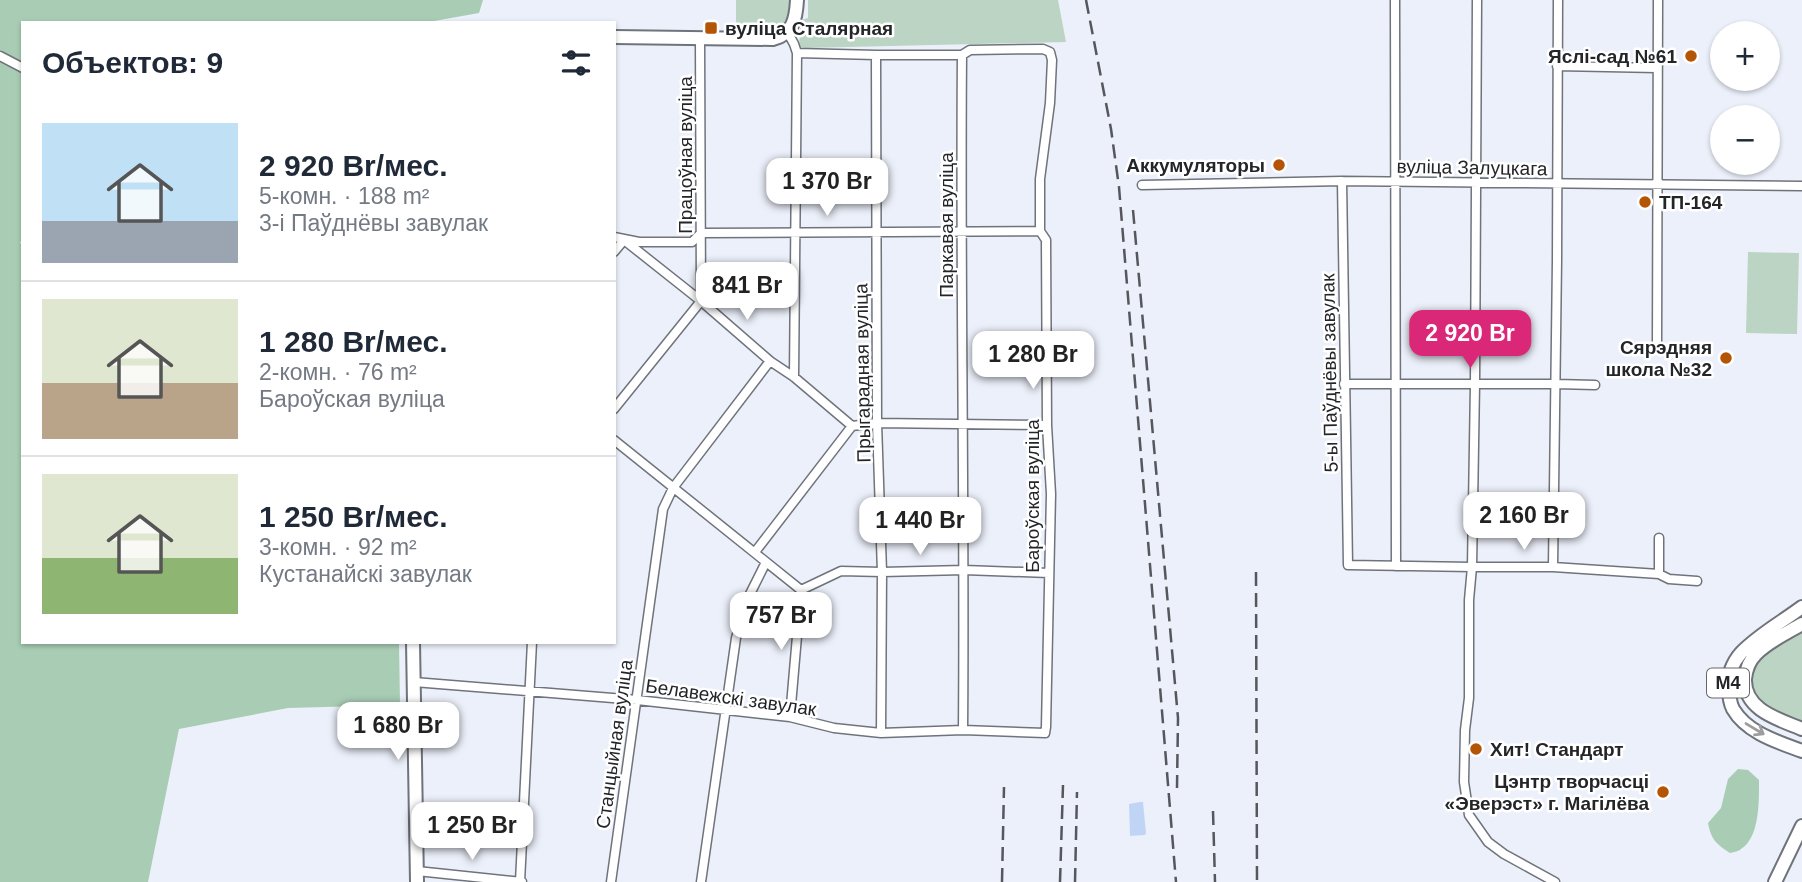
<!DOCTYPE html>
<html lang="ru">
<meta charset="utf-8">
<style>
:root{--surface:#fff;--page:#f2f2f3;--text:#1f2937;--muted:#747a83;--line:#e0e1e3;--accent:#db2777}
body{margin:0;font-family:Helvetica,sans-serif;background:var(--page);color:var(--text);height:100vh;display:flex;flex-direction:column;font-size:26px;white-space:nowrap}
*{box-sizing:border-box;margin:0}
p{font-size:23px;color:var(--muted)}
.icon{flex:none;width:38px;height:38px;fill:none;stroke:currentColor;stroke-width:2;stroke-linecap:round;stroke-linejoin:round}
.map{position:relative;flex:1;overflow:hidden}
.drawer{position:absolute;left:21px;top:21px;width:595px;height:623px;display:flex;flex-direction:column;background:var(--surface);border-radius:0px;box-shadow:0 2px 5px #0004}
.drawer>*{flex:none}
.buttons{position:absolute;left:1710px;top:21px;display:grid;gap:14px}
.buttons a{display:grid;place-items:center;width:70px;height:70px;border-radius:50%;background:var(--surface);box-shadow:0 2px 5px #0004;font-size:35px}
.price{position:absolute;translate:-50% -60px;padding:0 16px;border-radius:14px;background:#fff;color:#222;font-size:23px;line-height:46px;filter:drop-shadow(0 2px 4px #0008)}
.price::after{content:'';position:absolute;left:50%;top:42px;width:21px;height:16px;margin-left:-10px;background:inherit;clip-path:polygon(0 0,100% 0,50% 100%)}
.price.active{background:var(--accent);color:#fff}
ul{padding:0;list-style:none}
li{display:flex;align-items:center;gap:21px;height:175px;padding:0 21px}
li+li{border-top:2px solid var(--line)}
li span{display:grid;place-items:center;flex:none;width:196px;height:140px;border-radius:0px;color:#555}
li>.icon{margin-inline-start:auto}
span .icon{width:84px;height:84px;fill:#fffc;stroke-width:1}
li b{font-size:30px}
h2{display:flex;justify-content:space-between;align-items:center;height:84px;padding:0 21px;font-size:30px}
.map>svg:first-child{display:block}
.green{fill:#bcd4c3}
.forest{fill:#a9cdb4}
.water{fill:#c0d5f6}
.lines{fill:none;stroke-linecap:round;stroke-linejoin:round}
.street-casing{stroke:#6f737b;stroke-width:11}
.secondary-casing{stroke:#6f737b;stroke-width:16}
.primary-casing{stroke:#6f737b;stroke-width:16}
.street{stroke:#fff;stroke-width:8}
.secondary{stroke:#fff;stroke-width:12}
.primary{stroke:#fff;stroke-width:12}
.rail{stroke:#55575c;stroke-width:2.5;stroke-dasharray:14 7;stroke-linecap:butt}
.oneway{stroke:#9c9d9f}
.poi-dot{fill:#b35505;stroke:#fff;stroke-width:2.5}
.labels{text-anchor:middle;stroke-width:5;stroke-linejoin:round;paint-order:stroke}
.shield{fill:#fff;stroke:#666669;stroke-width:2}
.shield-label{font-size:18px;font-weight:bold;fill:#242529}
.poi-label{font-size:19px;font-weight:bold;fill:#242529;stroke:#fff;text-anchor:end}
.street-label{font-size:19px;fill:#242529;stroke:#fff}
</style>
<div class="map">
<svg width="1802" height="882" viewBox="0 0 1802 882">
<rect width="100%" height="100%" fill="#ecf0fa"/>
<path class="green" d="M 736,0 L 792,0 C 791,41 766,34 736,32 Z
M 808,0 L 1058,0 L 1066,42 L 805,48 L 800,47 L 799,44 L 801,20 L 808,18 Z
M 1748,252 L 1799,253 L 1797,334 L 1746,333 Z
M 1802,628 L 1802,723 C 1791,719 1771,712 1762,705 C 1756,699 1751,689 1751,680 C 1751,652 1781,641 1802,628 Z"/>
<path class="forest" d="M 0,0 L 483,0 L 479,13 L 423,23 L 23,23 L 23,237 L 20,243 L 23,246 L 23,642 L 399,642 L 400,705 L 288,708 L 179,729 L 148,882 L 0,882 Z
M 1738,769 L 1748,770 L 1759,780 C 1759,800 1760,837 1741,849 C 1738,852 1733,852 1730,853 C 1716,844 1711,839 1708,823 L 1721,808 L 1728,779 Z"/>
<path class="water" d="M 1140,802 L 1143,802 L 1146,833 L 1145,835 L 1130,836 L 1129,804 Z"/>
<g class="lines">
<defs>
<path id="street" d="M 1395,0 L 1396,566
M 1477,0 L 1475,384 L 1472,567 L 1469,600 L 1469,698 L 1465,730 L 1464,782 L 1469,815 L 1488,842 L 1504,854 L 1555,882
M 788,33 L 794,44 L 797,53 L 794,377
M 876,55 L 877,423 L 882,572 L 881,733
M 962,55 C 960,280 965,505 963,730
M 0,56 L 23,68
M 1557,66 L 1657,68
M 1342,181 L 1348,565 L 1472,567 L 1553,567 L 1659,574 L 1669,579 L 1697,581
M 1142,185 L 1342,181 L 1802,186
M 614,237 L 639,242 L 692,242 L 701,233 L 1040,231
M 614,252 L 624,240 L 701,301 L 770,361 L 794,377 L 852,426 L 877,423 L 1047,425
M 1657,348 L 1658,0
M 1344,384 L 1556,384 L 1595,385
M 614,409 L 701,301 L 700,38
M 614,440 L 801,590
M 755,552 L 852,426
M 1553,567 L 1557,261 L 1558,0
M 1659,574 L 1659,538
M 801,590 L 841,571 L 882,572 L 964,570 L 1049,573
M 414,682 L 637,700 L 790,717 L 834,728 L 881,733 L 963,730 L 1045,733 L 1046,727 L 1051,494 L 1047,425 L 1046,240 L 1040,231 L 1040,179 L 1050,103 L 1052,60 L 1050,52 L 1043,49 L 970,50 L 962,55 L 876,55 L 797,53
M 790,717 L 801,590
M 417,871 L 522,882
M 520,882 L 532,642
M 611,882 L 663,509 L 673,488 L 770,361
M 701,882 L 736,638 L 747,600 L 766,562"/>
<path id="secondary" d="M 614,37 L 773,39 C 793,34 796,19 797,0
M 413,642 L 417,882"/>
<path id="primary" d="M 1802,607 C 1782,622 1758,635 1741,653 C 1733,662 1727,676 1729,688 C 1729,695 1730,703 1733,709 C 1747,733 1778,742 1802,751
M 1802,624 C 1787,633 1769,641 1756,654 C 1749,661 1746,669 1745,679 C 1744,710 1778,719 1802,729
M 1775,882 L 1802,826"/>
</defs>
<use href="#street" class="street-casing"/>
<use href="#secondary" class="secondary-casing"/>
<use href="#primary" class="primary-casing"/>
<use href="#street" class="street"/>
<use href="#secondary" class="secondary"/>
<use href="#primary" class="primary"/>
<path class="rail" d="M 1086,0 L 1111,129 L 1119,187 L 1176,882
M 1133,210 L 1178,718 L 1177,788
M 1256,572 L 1257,882
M 1213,811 L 1215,882
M 1002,882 L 1004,787
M 1060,882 L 1063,785
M 1075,882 L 1077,792"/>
</g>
<defs><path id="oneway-shaft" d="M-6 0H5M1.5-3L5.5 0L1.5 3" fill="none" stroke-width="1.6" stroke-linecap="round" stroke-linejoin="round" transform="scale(1.75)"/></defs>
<use class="oneway" href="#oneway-shaft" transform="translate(1755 729) rotate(31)"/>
<g class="poi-dot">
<rect x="704" y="21" width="14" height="14" rx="3.5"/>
<circle cx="1691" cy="56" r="7"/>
<circle cx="1279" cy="165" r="7"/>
<circle cx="1645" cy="202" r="7"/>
<circle cx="1726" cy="358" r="7"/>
<circle cx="1476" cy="749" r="7"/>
<circle cx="1663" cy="792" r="7"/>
</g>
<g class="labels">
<rect class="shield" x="1707" y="668.5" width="42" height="29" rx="5"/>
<g class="shield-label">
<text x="1728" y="689">М4</text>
</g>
<g class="poi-label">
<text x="725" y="35" text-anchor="start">вуліца Сталярная</text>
<text x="1677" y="63">Яслі-сад №61</text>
<text x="1265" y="172">Аккумуляторы</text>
<text x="1659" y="209" text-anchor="start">ТП-164</text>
<text x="1712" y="354">Сярэдняя<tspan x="1712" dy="22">школа №32</tspan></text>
<text x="1490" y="756" text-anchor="start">Хит! Стандарт</text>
<text x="1649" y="788">Цэнтр творчасці<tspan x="1649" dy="22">«Эверэст» г. Магілёва</tspan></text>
</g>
<g class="street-label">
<text transform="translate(685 155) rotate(-90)" y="7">Працоўная вуліца</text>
<text transform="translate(1472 167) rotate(1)" y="7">вуліца Залуцкага</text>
<text transform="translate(946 225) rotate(-90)" y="7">Паркавая вуліца</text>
<text transform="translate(862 373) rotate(-91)" y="7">Прыгарадная вуліца</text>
<text transform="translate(1329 373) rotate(-91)" y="7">5-ы Паўднёвы завулак</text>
<text transform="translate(1032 496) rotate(-90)" y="7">Бароўская вуліца</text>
<text transform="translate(731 697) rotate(8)" y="7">Белавежскі завулак</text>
<text transform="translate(614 744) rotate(-82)" y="7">Станцыйная вуліца</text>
</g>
</g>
</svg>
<div class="buttons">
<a>+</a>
<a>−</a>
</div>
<b class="price" style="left:827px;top:218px">1 370 Br</b>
<b class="price" style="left:747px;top:322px">841 Br</b>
<b class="price active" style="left:1470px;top:370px">2 920 Br</b>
<b class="price" style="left:1033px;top:391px">1 280 Br</b>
<b class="price" style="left:1524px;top:552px">2 160 Br</b>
<b class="price" style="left:920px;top:557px">1 440 Br</b>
<b class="price" style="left:781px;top:652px">757 Br</b>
<b class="price" style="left:398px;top:762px">1 680 Br</b>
<b class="price" style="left:472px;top:862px">1 250 Br</b>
<section class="drawer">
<h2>Объектов: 9<svg class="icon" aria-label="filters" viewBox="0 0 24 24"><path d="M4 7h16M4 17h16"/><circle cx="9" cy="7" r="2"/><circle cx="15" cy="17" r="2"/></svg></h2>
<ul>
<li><span style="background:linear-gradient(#bfe0f5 70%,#9aa5b1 0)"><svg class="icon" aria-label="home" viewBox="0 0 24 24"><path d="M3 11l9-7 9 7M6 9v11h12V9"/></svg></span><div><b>2 920 Br/мес.</b><p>5-комн. · 188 m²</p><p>3-і Паўднёвы завулак</p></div></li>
<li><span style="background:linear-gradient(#dfe7d0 60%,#b9a48a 0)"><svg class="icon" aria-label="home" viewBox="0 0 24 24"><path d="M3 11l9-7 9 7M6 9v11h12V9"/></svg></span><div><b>1 280 Br/мес.</b><p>2-комн. · 76 m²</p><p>Бароўская вуліца</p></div></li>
<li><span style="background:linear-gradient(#dfe7d0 60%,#8fb573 0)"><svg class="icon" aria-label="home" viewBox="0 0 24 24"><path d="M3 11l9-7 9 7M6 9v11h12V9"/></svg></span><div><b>1 250 Br/мес.</b><p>3-комн. · 92 m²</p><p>Кустанайскі завулак</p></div></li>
</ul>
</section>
</div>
